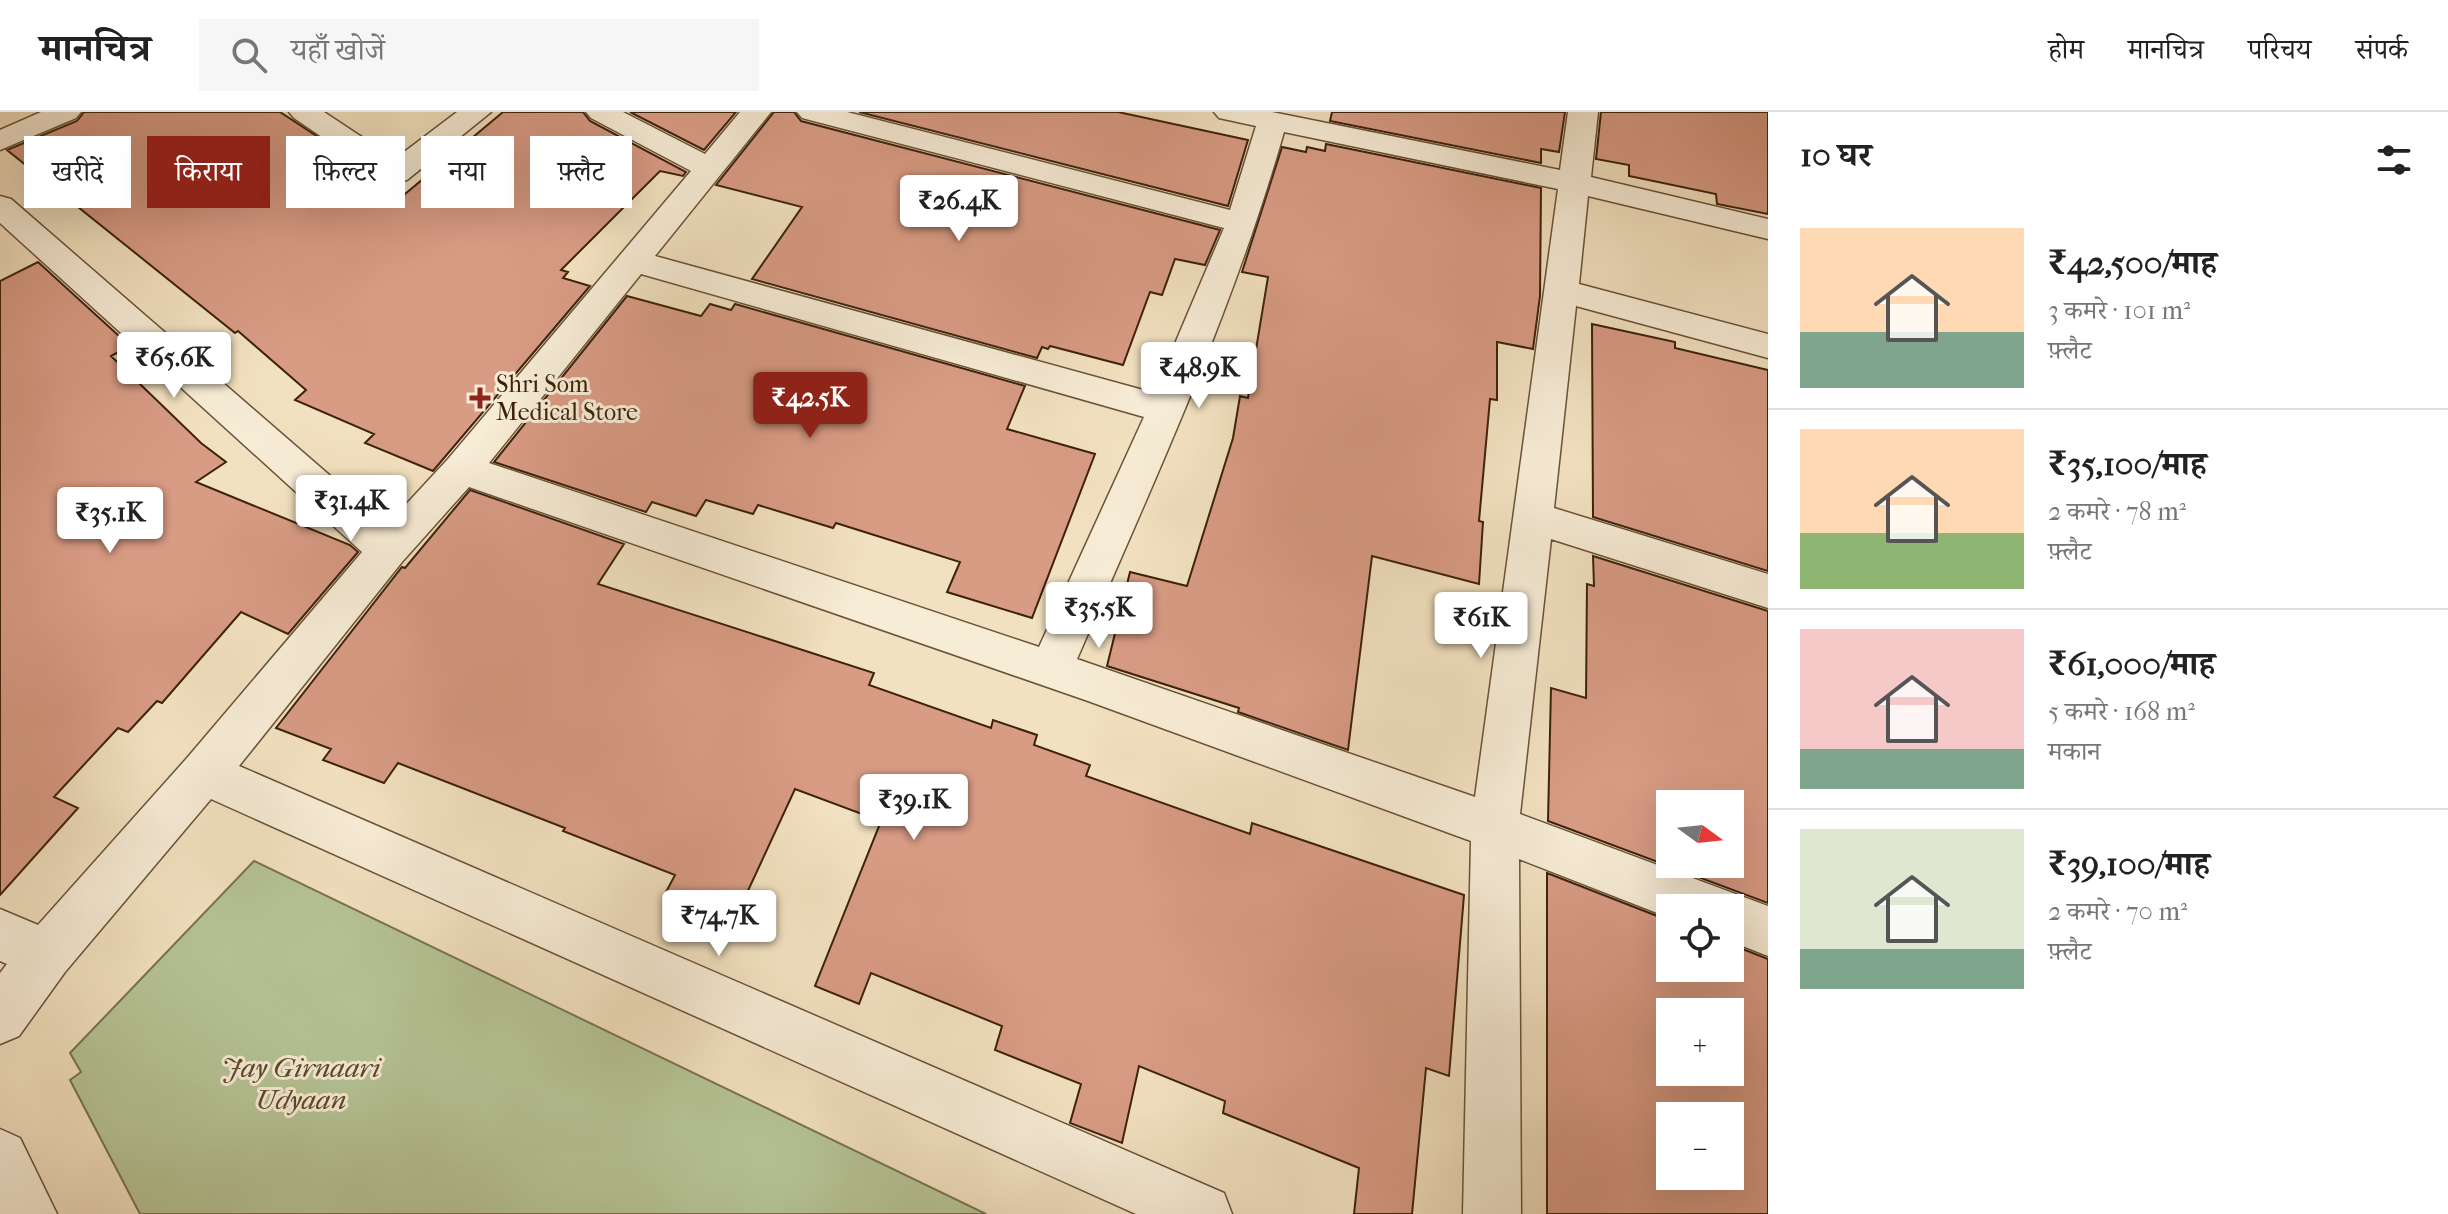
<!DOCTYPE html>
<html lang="hi">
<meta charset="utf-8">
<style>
:root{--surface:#fff;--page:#f6f6f6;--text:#222;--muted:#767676;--line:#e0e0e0;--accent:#8f2418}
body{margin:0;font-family:"IM FELL French Canon","Noto Serif Devanagari",serif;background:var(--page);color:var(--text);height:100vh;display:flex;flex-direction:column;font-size:30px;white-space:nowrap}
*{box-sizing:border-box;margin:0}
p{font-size:26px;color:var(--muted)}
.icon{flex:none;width:44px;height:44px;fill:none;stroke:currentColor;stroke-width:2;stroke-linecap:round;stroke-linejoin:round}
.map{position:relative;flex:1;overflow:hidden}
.details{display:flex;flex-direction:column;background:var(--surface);width:680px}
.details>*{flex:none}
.hud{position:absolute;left:24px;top:24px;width:760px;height:72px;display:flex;gap:16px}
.needle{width:52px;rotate:105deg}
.buttons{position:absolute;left:1656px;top:678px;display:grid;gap:16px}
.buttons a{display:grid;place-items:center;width:88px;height:88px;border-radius:0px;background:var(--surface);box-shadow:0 8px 32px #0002;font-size:40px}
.price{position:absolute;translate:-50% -68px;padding:0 18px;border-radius:8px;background:#fff;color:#222;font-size:26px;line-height:52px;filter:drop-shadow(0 2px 4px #0008)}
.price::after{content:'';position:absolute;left:50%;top:48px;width:24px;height:18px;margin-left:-12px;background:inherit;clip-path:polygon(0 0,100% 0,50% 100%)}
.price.on{background:var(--accent);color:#fff}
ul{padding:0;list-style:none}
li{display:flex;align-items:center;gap:24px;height:200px;padding:0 32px}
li+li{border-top:2px solid var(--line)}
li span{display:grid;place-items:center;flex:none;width:224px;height:160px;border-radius:0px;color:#555}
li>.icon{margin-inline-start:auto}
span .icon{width:96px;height:96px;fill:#fffc;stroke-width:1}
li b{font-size:34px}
h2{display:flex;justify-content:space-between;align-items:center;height:96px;padding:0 32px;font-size:34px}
.pill{padding:0 28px;border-radius:0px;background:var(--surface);box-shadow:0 8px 32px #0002;font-size:28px;line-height:72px}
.pill.on{background:var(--accent);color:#fff}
header{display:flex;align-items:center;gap:48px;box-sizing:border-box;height:112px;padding:0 40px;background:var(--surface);border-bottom:2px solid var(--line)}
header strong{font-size:38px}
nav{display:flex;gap:44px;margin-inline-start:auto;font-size:28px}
.search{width:560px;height:72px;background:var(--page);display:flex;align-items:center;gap:20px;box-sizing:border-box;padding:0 28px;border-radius:0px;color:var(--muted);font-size:30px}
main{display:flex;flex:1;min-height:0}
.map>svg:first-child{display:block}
.green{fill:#b6c496;stroke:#797350;stroke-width:2}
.building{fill:#d89b84;stroke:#3c220a;stroke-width:2;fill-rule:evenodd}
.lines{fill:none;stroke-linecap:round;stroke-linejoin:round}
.minor-casing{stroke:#6a5238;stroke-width:3}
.minor{fill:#f7ecd6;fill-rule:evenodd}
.poi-dot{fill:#8f2418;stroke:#f7ecd6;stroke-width:3}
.labels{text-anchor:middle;stroke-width:6;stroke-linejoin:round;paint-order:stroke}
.poi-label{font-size:24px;fill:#3c220a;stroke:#f7ecd6;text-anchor:start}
.near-park-label{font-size:28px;font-style:italic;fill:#5a4a2d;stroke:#f7ecd6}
</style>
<header>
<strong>मानचित्र</strong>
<div class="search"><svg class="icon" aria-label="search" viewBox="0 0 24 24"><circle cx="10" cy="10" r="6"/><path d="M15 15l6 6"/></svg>यहाँ खोजें</div>
<nav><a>होम</a><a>मानचित्र</a><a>परिचय</a><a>संपर्क</a></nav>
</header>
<main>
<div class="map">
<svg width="1768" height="1102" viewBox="0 0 1768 1102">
<rect width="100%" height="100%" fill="#f2e1c0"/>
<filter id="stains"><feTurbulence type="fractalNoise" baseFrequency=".0025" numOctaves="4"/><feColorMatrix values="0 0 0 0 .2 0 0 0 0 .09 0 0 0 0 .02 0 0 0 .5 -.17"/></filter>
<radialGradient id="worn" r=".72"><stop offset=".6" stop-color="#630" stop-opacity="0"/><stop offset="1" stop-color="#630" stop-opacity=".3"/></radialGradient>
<path class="green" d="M 254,749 L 986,1102 L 140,1102 L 70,968 L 81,960 L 70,941 Z"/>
<path class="building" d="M 84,0 L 280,0 L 405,82 L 503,0 L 583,0 L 590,9 L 686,60 L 683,64 L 660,59 L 561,158 L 568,160 L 563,166 L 590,174 L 433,359 L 365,331 L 374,322 L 295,288 L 306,278 L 238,219 L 235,221 L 7,38 L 77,9 Z
M 630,0 L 736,0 L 704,38 Z
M 774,0 L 794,0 L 801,9 L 1220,118 L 1205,153 L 1175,147 L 1162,183 L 1150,180 L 1123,253 L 1050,234 L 1048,237 L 1042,235 L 1037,246 L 752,167 L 802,95 L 716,73 Z
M 859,0 L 1118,0 L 1248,28 L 1228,94 Z
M 1332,0 L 1565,0 L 1559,40 L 1541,37 L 1541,51 L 1330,9 Z
M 1601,0 L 1768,0 L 1768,102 L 1717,92 L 1716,82 L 1629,64 L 1629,53 L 1596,47 Z
M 1326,32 L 1541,76 L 1540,184 L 1533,237 L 1497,230 L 1497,288 L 1490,287 L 1479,409 L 1483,410 L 1479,472 L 1372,444 L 1348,638 L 1238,600 L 1239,596 L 1107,554 L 1130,460 L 1187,474 L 1233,326 L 1240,284 L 1248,286 L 1268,165 L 1242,160 L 1282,35 L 1306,40 L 1307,35 L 1325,39 Z
M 38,150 L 130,234 L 111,244 L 201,331 L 226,350 L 196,370 L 350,433 L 358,440 L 288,522 L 241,500 L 162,591 L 157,589 L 128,620 L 118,616 L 54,685 L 78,696 L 0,783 L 0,169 Z
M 627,184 L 701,204 L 710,192 L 731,198 L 735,192 L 1025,274 L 1007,317 L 1095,342 L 1032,506 L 947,480 L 960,450 L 836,411 L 833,416 L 758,393 L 753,402 L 706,388 L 696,404 L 652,390 L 646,400 L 494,350 Z
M 1592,212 L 1675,230 L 1675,236 L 1768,258 L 1768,459 L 1593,405 Z
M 470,378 L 624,432 L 598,472 L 874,561 L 869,573 L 991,616 L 993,608 L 1037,623 L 1034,633 L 1090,653 L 1086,664 L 1250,722 L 1252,711 L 1464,783 L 1449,964 L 1426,956 L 1412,1102 L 1354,1102 L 1359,1056 L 1223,1001 L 1225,989 L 1139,954 L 1122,1031 L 1070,1011 L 1081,972 L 995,938 L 1002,914 L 871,861 L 859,892 L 815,874 L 881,709 L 795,677 L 734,809 L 665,782 L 675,763 L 563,719 L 565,716 L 398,651 L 384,671 L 323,648 L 331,637 L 276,616 L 402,455 L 405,456 Z
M 1593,444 L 1768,499 L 1768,791 L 1548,709 L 1551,576 L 1586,586 L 1587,472 L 1594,474 ZM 1670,692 L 1730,692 L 1730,752 L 1670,752 Z
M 1547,761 L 1670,809 L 1670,856 L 1730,856 L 1730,832 L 1768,847 L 1768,1102 L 1547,1102 ZM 1670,900 L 1730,900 L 1730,960 L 1670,960 ZM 1670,1004 L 1730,1004 L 1730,1064 L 1670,1064 Z"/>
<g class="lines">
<defs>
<path id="minor" d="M 41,0 L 81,0 L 76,6 L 0,38 L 0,18 Z
M 289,0 L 324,0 L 395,47 L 457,0 L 491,0 L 407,68 L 396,70 L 385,68 L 294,6 Z
M 586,0 L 623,0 L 705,42 L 740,0 L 771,0 L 655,144 L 1154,281 L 1224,116 L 802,6 L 797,0 L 847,0 L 1230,98 L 1256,14 L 1219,6 L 1214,0 L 1272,0 L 1560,58 L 1568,0 L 1598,0 L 1591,65 L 1768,107 L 1768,127 L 1588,84 L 1579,172 L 1768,222 L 1768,246 L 1576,194 L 1554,396 L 1768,462 L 1768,496 L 1551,427 L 1520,702 L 1768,794 L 1768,844 L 1730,829 L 1730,796 L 1670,796 L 1670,806 L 1519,747 L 1521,1102 L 1463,1102 L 1471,729 L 1088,589 L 469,375 L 402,450 L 239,654 L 1224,1081 L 1232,1102 L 1136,1102 L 211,687 L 65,860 L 19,924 L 0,932 L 0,861 L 7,852 L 0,849 L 0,797 L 38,813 L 187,646 L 362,440 L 0,111 L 0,84 L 11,87 L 387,413 L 448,347 L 691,59 L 591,6 ZM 1284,20 L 1558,77 L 1475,685 L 1077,547 C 1152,374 1232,202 1284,20 ZM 641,162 L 1144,305 L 1039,535 L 489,351 Z
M 0,1017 L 20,1026 L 57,1102 L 0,1102 Z"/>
</defs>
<use href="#minor" class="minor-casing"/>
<use href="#minor" class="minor"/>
</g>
<path class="poi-dot" d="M476 274h8v8h8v8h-8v8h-8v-8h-8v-8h8z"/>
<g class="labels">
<g class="poi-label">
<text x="496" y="280">Shri Som<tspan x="496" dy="28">Medical Store</tspan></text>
</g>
<g class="near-park-label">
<text x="301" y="965">Jay Girnaari<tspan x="301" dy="32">Udyaan</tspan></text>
</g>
</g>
<rect width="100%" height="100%" filter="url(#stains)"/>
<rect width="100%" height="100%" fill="url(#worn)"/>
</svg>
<div class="buttons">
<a><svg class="needle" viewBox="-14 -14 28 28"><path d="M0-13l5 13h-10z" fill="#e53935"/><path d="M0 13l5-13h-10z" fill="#767676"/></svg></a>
<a><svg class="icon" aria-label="locate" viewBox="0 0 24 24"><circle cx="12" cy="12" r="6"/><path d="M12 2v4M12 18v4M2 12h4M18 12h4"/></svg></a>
<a>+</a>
<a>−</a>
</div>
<b class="price" style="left:959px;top:131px">₹26.4K</b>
<b class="price" style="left:174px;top:288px">₹65.6K</b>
<b class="price" style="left:1199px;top:298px">₹48.9K</b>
<b class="price on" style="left:810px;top:328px">₹42.5K</b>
<b class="price" style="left:351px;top:431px">₹31.4K</b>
<b class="price" style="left:110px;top:443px">₹35.1K</b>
<b class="price" style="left:1099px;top:538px">₹35.5K</b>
<b class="price" style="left:1481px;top:548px">₹61K</b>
<b class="price" style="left:914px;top:730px">₹39.1K</b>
<b class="price" style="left:719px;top:846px">₹74.7K</b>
<div class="hud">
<a class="pill">खरीदें</a>
<a class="pill on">किराया</a>
<a class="pill">फ़िल्टर</a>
<a class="pill">नया</a>
<a class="pill">फ़्लैट</a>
</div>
</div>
<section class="details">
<h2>10 घर<svg class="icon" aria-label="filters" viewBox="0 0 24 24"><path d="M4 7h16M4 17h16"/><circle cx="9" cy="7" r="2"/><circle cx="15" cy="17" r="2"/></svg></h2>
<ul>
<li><span style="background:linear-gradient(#ffd9b3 65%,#7fa58c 0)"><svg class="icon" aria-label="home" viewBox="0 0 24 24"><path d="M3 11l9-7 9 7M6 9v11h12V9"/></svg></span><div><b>₹42,500/माह</b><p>3 कमरे · 101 m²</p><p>फ़्लैट</p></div></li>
<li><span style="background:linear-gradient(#ffd9b3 65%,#8fb573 0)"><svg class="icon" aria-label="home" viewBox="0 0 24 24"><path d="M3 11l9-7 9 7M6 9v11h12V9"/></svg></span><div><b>₹35,100/माह</b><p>2 कमरे · 78 m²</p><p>फ़्लैट</p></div></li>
<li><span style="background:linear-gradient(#f6c9c9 75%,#7fa58c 0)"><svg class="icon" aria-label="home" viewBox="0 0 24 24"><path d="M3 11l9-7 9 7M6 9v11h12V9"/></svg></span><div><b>₹61,000/माह</b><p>5 कमरे · 168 m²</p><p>मकान</p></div></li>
<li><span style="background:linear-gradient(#dfe7d0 75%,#7fa58c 0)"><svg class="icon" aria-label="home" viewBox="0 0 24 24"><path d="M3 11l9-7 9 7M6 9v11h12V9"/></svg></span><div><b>₹39,100/माह</b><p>2 कमरे · 70 m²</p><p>फ़्लैट</p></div></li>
</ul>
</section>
</main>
